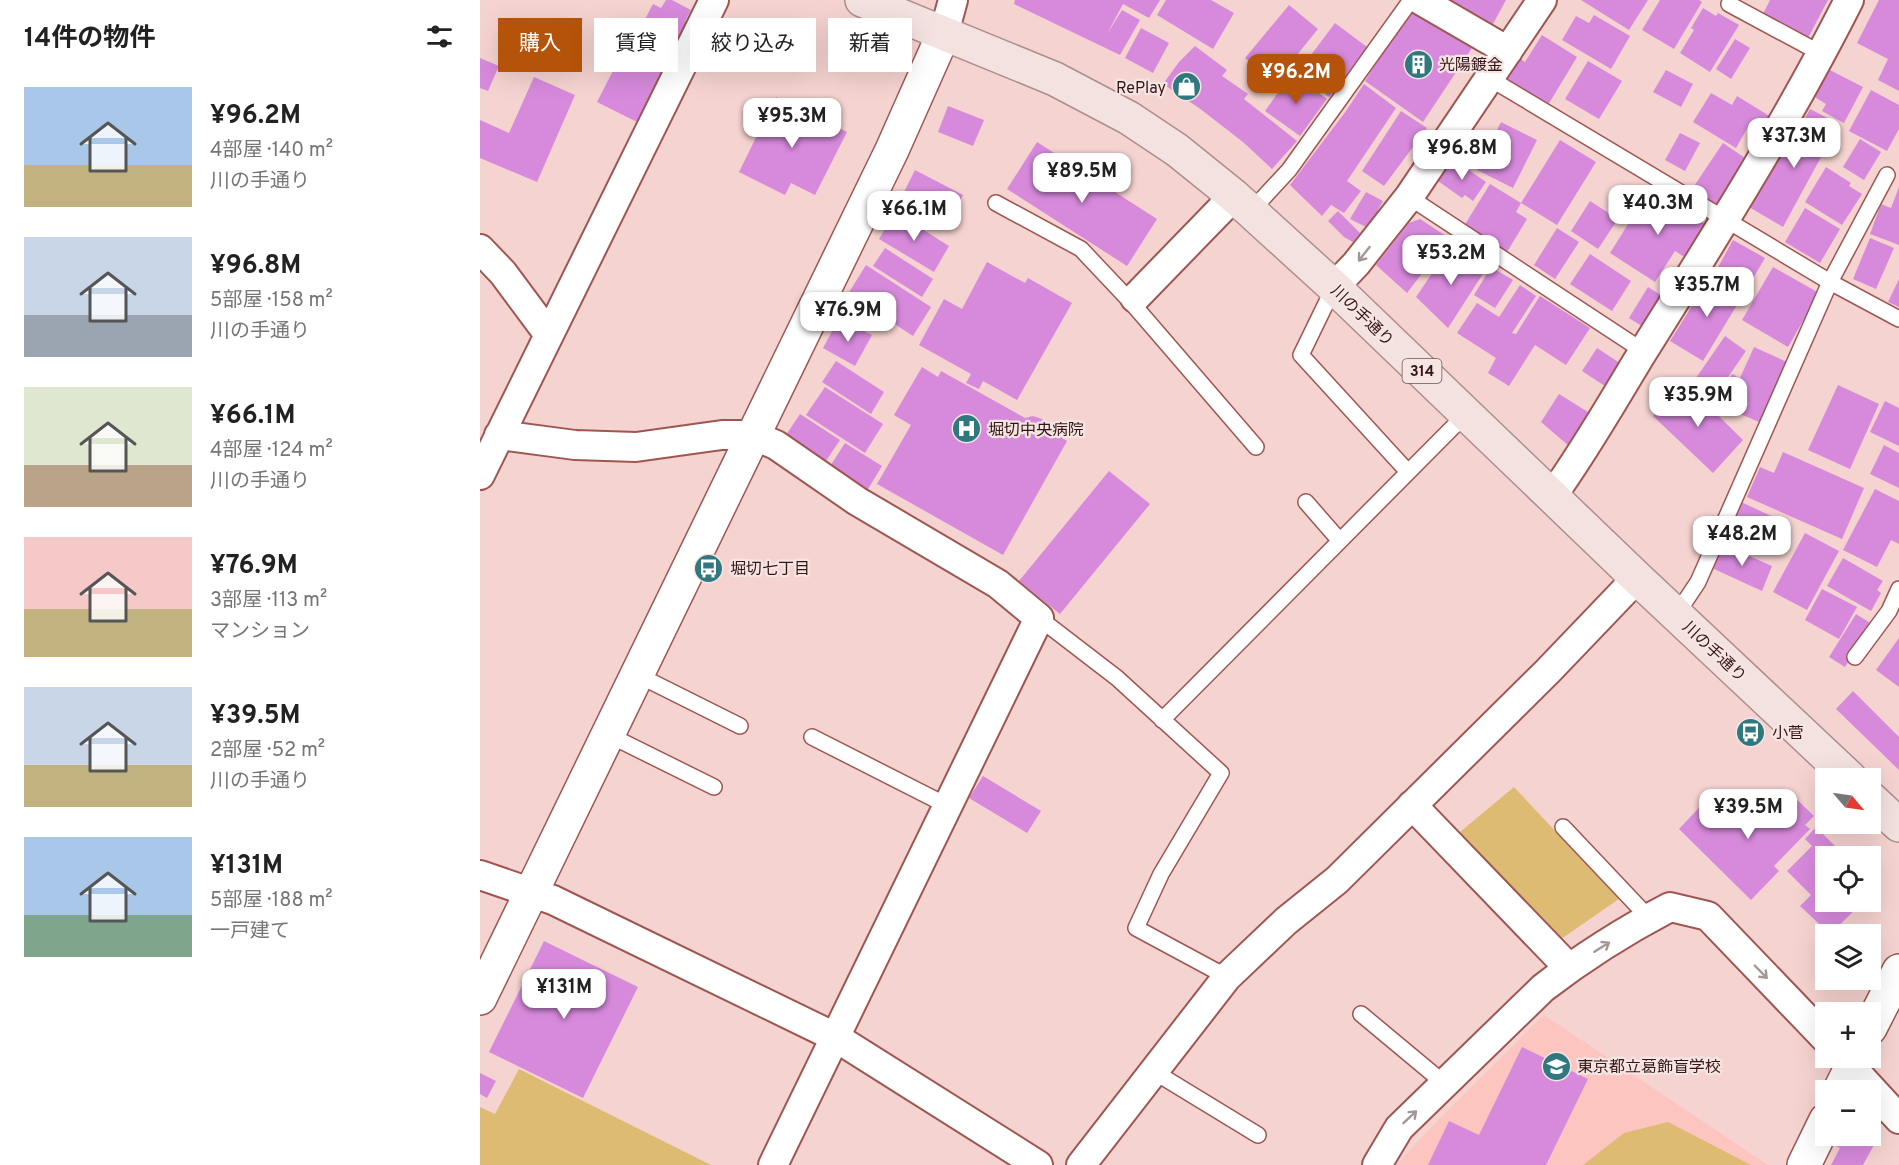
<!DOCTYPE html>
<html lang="ja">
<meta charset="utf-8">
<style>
:root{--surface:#fff;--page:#f2f2f2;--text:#222;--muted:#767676;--accent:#b45309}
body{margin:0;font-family:Overpass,"Noto Sans JP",sans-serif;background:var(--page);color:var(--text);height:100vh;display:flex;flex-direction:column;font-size:22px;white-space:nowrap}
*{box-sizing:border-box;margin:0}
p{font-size:20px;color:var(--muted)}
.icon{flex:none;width:33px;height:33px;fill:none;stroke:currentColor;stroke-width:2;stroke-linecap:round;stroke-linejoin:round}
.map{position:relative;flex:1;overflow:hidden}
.side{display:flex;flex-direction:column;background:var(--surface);width:480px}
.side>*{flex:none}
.banner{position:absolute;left:18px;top:18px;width:570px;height:54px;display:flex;gap:12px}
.needle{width:39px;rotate:119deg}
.buttons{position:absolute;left:1335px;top:768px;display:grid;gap:12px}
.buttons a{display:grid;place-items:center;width:66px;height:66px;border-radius:0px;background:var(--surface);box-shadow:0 6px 24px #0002;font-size:30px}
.price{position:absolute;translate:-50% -51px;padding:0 14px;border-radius:12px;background:#fff;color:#222;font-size:20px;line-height:39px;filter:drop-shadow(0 2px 3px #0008)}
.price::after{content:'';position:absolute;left:50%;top:36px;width:18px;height:14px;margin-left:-9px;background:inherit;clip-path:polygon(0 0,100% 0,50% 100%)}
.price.current{background:var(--accent);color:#fff}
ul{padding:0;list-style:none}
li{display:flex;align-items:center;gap:18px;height:150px;padding:0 24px}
li span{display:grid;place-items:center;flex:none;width:168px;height:120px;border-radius:0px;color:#555}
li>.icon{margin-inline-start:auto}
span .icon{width:72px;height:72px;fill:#fffc;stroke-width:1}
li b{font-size:26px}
h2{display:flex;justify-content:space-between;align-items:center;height:72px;padding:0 24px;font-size:26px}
.pill{padding:0 21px;border-radius:0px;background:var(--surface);box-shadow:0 6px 24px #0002;font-size:21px;line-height:54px}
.pill.current{background:var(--accent);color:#fff}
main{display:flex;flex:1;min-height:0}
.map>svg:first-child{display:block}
.built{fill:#fcc5c0}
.green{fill:#debb72}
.building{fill:#d78adc}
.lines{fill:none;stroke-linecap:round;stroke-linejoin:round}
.lane-casing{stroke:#9f5651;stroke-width:18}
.street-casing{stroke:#9f5651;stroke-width:32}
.secondary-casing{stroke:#9f5651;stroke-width:36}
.primary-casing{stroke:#ac8e8c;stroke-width:36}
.lane{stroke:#fff;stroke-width:15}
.street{stroke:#fff;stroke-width:28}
.secondary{stroke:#fff;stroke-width:33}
.primary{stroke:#f4e2e0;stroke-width:33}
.oneway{stroke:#a49695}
.labels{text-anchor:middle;stroke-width:4.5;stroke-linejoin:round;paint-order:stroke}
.shield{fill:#f6e5e3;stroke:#6e5452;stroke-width:1.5}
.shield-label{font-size:15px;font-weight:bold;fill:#341614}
.poi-label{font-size:16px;fill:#341614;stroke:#f6e5e3;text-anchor:start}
.street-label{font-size:16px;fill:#341614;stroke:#f6e5e3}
</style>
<main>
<section class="side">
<h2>14件の物件<svg class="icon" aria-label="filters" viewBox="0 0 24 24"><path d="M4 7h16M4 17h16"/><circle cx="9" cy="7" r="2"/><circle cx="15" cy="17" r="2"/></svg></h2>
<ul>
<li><span style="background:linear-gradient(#a9c7e8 65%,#c2b280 0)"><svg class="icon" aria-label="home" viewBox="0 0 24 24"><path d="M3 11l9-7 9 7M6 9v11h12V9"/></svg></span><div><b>¥96.2M</b><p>4部屋 · 140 m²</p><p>川の手通り</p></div></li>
<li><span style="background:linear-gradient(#c9d6e8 65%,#9aa5b1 0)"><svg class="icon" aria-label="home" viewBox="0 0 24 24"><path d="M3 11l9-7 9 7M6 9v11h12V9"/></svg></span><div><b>¥96.8M</b><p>5部屋 · 158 m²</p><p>川の手通り</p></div></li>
<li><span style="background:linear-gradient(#dfe7d0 65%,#b9a48a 0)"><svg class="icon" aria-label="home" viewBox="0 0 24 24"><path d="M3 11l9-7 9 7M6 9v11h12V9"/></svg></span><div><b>¥66.1M</b><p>4部屋 · 124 m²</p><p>川の手通り</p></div></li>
<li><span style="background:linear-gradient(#f6c9c9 60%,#c2b280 0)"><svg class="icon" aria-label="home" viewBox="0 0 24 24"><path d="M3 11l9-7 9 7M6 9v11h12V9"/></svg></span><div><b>¥76.9M</b><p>3部屋 · 113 m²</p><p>マンション</p></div></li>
<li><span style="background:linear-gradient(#c9d6e8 65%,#c2b280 0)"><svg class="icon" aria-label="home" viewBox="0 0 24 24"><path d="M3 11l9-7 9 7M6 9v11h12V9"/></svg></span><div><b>¥39.5M</b><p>2部屋 · 52 m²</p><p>川の手通り</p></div></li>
<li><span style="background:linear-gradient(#a9c7e8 65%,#7fa58c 0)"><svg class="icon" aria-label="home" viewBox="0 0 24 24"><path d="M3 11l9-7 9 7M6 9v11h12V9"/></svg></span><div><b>¥131M</b><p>5部屋 · 188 m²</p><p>一戸建て</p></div></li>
</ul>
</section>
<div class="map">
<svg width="1419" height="1165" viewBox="0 0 1419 1165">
<rect width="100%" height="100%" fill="#f5d3d0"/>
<path class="built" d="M 1064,1015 L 1288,1165 L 916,1165 L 961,1117 Z"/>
<path class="green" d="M 1034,787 L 1139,899 L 1081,939 L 980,832 Z
M 39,1069 L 231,1165 L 0,1165 L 0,1107 L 15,1114 Z
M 1188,1122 L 1271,1165 L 1103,1165 L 1144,1133 Z"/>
<path class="building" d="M 186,0 L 192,0 L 211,10 L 205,21 L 212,24 L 167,127 L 117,102 L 156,26 L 160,29 L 173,4 L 181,8 Z
M 535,0 L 680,0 L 669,18 L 643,4 L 627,34 L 642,10 L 660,20 L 640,55 L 534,4 Z
M 686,0 L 731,0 L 754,13 L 733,49 L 677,15 Z
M 971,0 L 1026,0 L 1013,24 Z
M 1101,0 L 1168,0 L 1149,30 Z
M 1180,0 L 1219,0 L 1222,2 L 1194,49 L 1162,30 Z
M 1290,0 L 1348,0 L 1328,38 L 1283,14 Z
M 1399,0 L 1419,0 L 1419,91 L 1398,80 L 1408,59 L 1377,43 Z
M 809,5 L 838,29 L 795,82 L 765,58 Z
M 1223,8 L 1236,16 L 1238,13 L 1259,25 L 1230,72 L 1200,53 L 1214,30 L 1211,28 Z
M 931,9 L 992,48 L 943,122 L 885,81 Z
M 1114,15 L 1150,36 L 1131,69 L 1082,40 L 1096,16 L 1109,23 Z
M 855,23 L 887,47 L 849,97 L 828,80 L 835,71 L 825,63 Z
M 661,28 L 689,43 L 673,73 L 645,58 Z
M 1062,35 L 1097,57 L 1068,105 L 1024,77 L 1037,57 L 1045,62 Z
M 1255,39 L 1270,48 L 1251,79 L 1236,69 Z
M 715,46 L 747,70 L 742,76 L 768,94 L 764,99 L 817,141 L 792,169 L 763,142 L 719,108 L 683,84 L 699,62 Z
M 0,58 L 19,66 L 8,91 L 0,88 Z
M 1108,61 L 1142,81 L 1119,119 L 1085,99 Z
M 1348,69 L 1383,87 L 1364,123 L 1342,111 L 1346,104 L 1333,96 Z
M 1186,70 L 1213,84 L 1201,107 L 1173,92 Z
M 812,73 L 847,99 L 820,136 L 785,111 Z
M 54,77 L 95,95 L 57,182 L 0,158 L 0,120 L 29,133 Z
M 884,84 L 916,108 L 867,181 L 881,191 L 864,213 L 851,205 L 842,216 L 810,185 L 866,111 Z
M 1391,90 L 1419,105 L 1419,129 L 1407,151 L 1369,131 Z
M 1231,93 L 1252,105 L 1257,96 L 1296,120 L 1285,138 L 1268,127 L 1256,148 L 1213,122 Z
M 296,97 L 367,132 L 335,195 L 311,183 L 305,195 L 259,172 Z
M 468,106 L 504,120 L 493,146 L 458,132 Z
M 1330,109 L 1359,124 L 1303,227 L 1269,207 L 1303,145 L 1308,148 Z
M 921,111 L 947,128 L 904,186 L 882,171 Z
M 1021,122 L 1057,140 L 1033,188 L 997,170 Z
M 1200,133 L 1220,143 L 1205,171 L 1185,160 Z
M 1380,139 L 1401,152 L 1384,180 L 1363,167 Z
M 1080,140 L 1116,162 L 1077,225 L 1041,203 L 1036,212 L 1047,219 L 1027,252 L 984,226 L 1010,184 L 1041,203 Z
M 557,142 L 677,219 L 647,266 L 527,189 Z
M 1243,143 L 1271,162 L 1240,208 L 1212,189 Z
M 973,159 L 1006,182 L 993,201 L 985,195 L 982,198 L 958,181 Z
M 1346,167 L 1371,183 L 1369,186 L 1382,194 L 1362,225 L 1325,202 Z
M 435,170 L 483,195 L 479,202 L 477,201 L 462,229 L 417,206 Z
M 1419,187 L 1419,245 L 1390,234 L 1401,204 L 1411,208 Z
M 1170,189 L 1231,228 L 1209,260 L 1195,251 L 1175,282 L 1130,253 Z
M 886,192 L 903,201 L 888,228 L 870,219 Z
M 1110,201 L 1138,219 L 1118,249 L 1091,231 Z
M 1325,208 L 1360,229 L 1340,263 L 1305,242 Z
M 858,211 L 880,233 L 873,242 L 864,237 L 848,221 Z
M 415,212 L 469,246 L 454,272 L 399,239 Z
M 940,219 L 969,238 L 927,293 L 896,265 L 929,223 Z
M 1077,228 L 1099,242 L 1075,279 L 1054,265 Z
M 1390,238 L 1414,248 L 1396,289 L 1373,279 Z
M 1253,240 L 1285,258 L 1268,287 L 1237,269 Z
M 405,248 L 453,279 L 442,297 L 393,266 Z
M 980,248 L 1008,266 L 968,328 L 936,297 L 959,263 L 967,268 Z
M 1110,254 L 1151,281 L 1132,311 L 1090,284 Z
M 507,262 L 545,283 L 548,278 L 592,303 L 537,400 L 503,381 L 499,389 L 486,383 L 491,374 L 439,345 L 464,299 L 482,309 Z
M 386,265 L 451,307 L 433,336 L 368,294 Z
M 1011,267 L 1033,280 L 1015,308 L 994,295 Z
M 1293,267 L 1339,293 L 1308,347 L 1262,320 Z
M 1231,276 L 1263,295 L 1223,361 L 1190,341 Z
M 1419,279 L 1419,307 L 1408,302 Z
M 1040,285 L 1056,296 L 1032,333 L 1036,334 L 1060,296 L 1110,328 L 1086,365 L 1055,345 L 1029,386 L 1008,373 L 1016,358 L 977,333 L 997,303 L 1019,317 Z
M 1168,287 L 1184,297 L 1165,328 L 1149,318 Z
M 356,324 L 368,330 L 371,325 L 392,335 L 375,366 L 343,348 Z
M 1245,336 L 1266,351 L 1237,393 L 1216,378 Z
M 1274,347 L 1307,362 L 1279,422 L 1239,405 L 1252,374 L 1260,378 Z
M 1117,348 L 1146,367 L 1131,390 L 1102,371 Z
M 356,361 L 404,392 L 391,414 L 342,382 Z
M 442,367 L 458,377 L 461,371 L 545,418 L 553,416 L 562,419 L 569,425 L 572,432 L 587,441 L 523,555 L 397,484 L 431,425 L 414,415 Z
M 1204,382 L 1263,440 L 1233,473 L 1173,416 Z
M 1358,385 L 1399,404 L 1370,469 L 1328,450 Z
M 345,387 L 403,424 L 385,453 L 326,415 Z
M 1079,394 L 1116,417 L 1096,452 L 1061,422 Z
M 1405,401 L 1419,408 L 1419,446 L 1390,432 Z
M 320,414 L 360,440 L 342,467 L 302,441 Z
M 365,443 L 402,466 L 385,494 L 347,471 Z
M 1404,445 L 1419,453 L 1419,488 L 1390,474 Z
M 1303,452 L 1384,488 L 1362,539 L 1267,497 L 1280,467 L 1294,473 Z
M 629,471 L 670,504 L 580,614 L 539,581 Z
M 1395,489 L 1419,501 L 1419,544 L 1411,540 L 1397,567 L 1363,550 Z
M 1261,502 L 1311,525 L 1301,548 L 1250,526 Z
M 1325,533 L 1359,551 L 1327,610 L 1293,592 Z
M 1242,544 L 1292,566 L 1282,591 L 1232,568 Z
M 1363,558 L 1403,581 L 1397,590 L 1401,593 L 1391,611 L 1347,586 Z
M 1342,589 L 1377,607 L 1359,639 L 1325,620 Z
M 1376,614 L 1392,624 L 1365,667 L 1349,657 Z
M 1419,638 L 1419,687 L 1396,670 Z
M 1373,691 L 1419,737 L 1419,770 L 1356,709 Z
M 503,776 L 561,811 L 547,833 L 489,798 Z
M 1307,790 L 1334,816 L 1325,825 L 1330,829 L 1294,866 L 1299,871 L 1271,900 L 1199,829 L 1230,796 L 1267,831 Z
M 1336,827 L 1365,856 L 1346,856 L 1346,902 L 1383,902 L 1350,934 L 1320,906 L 1331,895 L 1307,871 L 1332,846 L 1325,839 Z
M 1390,876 L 1399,885 L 1390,894 Z
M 64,941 L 158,987 L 103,1098 L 9,1052 Z
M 1042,1047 L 1108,1079 L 1066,1165 L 948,1165 L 969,1121 L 999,1135 Z
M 0,1073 L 16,1081 L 7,1098 L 0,1094 Z
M 1390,1128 L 1400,1134 L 1383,1165 L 1351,1165 L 1360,1148 L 1349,1143 L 1354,1136 L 1390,1136 Z"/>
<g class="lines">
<defs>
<path id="lane" d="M 1249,4 L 1342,54
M 1009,78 L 1350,282 L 1419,319
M 929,197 L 1163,351
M 516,203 L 601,249 L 651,302 L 776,447
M 771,211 L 809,170 L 931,0
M 854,287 L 821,355 L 928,472
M 826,502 L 860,541
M 1196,615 L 1218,582 L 1350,282 L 1407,175
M 559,618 L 637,678 L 741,773 L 681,874 L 656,928 L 747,977
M 1375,657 L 1409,611 L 1419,589
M 156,674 L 260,726
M 682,720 L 986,414
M 127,734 L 234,787
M 332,737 L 468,806
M 1083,827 L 1169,918
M 881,1014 L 965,1084
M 673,1071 L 778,1135"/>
<path id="street" d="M 940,0 L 1028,51
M 464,33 L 473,0
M 0,249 L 23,273 L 69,335
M 854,287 L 876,264 L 929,197 L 1062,0
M 655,298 L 754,196
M 19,435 L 95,445 L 156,447 L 242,435 L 272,435 L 296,445 L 377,501 L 518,584 L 559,618 L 293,1165
M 0,475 L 234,0
M 1072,496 C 1106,449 1134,399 1164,350 C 1236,235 1308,121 1369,0
M 932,805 L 1089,968
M 0,875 L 73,900 L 355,1037 L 558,1165
M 1363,1058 L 1419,1119
M 601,1165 L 747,977 L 806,921 L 857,880 L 1068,671 L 1157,578
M 897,1165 L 919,1128 L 1063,988 C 1103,957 1146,930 1190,907 L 1228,916 L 1346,1039"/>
<path id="secondary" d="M 0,998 L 412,150 L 464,33
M 1390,1028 L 1419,971
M 1360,1090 L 1376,1058
M 1324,1165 L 1346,1120"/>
<path id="primary" d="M 382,0 L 575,79 L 649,118 L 697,150 L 754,196 L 854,287 L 1157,578 L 1370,778
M 1390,798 L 1419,825"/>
</defs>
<use href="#lane" class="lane-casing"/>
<use href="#street" class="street-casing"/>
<use href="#secondary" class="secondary-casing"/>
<use href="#primary" class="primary-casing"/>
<use href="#lane" class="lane"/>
<use href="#street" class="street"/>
<use href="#secondary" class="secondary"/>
<use href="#primary" class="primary"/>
</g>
<defs><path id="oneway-shaft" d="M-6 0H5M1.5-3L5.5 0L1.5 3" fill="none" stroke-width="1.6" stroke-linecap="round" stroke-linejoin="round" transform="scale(1.5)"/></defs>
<g class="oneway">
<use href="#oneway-shaft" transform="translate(884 254) rotate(128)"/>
<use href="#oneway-shaft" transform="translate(1122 947) rotate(-32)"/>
<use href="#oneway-shaft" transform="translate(1281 972) rotate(46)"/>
<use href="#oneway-shaft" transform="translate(930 1117) rotate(-43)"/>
</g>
<defs>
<symbol id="building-disc" viewBox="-11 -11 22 22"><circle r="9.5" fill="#307880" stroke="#f6e5e3"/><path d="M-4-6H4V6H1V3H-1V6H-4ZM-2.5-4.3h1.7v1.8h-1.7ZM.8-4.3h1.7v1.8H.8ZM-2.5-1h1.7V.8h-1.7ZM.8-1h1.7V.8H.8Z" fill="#fff"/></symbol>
<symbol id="shop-disc" viewBox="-11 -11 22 22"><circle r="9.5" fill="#307880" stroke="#f6e5e3"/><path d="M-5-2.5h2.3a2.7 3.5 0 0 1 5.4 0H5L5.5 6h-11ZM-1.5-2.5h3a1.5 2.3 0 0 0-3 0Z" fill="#fff"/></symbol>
<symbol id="hospital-disc" viewBox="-11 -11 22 22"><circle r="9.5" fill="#307880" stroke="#f6e5e3"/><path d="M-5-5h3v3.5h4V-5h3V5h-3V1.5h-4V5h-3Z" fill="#fff"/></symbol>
<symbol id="bus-disc" viewBox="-11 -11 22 22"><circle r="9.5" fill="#307880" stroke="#f6e5e3"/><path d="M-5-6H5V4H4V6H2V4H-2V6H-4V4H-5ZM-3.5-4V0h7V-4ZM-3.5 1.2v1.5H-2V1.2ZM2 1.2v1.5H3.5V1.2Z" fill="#fff"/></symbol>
<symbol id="school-disc" viewBox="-11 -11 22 22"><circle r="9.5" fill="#307880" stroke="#f6e5e3"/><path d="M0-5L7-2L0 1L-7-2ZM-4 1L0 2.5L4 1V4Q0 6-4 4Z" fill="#fff"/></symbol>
</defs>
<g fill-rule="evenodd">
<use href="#building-disc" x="922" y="48" width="33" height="33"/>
<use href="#shop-disc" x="690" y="70" width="33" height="33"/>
<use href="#hospital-disc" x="470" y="412" width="33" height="33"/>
<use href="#bus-disc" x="212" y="552" width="33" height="33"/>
<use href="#bus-disc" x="1254" y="716" width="33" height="33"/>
<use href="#school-disc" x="1060" y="1050" width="33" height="33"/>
</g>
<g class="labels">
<rect class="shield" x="922.5" y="359" width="39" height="24" rx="4.5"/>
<g class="shield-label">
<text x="942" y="376">314</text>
</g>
<g class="poi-label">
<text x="959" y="70">光陽鍍金</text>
<text x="686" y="93" text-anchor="end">RePlay</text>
<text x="508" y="435">堀切中央病院</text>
<text x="250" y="574">堀切七丁目</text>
<text x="1292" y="738">小菅</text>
<text x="1097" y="1072">東京都立葛飾盲学校</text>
</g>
<g class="street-label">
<text transform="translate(883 315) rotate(44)" y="6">川の手通り</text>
<text transform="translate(1235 651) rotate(43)" y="6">川の手通り</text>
</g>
</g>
</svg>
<div class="buttons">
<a><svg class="needle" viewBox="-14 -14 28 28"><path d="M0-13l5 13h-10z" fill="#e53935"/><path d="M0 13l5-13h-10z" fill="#767676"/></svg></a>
<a><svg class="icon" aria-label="locate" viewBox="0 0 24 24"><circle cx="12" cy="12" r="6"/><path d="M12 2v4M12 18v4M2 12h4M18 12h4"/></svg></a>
<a><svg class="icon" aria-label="layers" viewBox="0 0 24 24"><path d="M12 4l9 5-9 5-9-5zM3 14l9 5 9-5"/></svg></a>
<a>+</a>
<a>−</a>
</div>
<b class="price current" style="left:816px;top:105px">¥96.2M</b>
<b class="price" style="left:312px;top:149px">¥95.3M</b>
<b class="price" style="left:1314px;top:169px">¥37.3M</b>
<b class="price" style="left:982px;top:181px">¥96.8M</b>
<b class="price" style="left:602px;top:204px">¥89.5M</b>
<b class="price" style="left:1178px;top:236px">¥40.3M</b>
<b class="price" style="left:434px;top:242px">¥66.1M</b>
<b class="price" style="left:971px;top:286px">¥53.2M</b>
<b class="price" style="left:1227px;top:318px">¥35.7M</b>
<b class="price" style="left:368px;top:343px">¥76.9M</b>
<b class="price" style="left:1218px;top:428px">¥35.9M</b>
<b class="price" style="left:1262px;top:567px">¥48.2M</b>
<b class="price" style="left:1268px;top:840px">¥39.5M</b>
<b class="price" style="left:84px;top:1020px">¥131M</b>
<div class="banner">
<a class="pill current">購入</a>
<a class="pill">賃貸</a>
<a class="pill">絞り込み</a>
<a class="pill">新着</a>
</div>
</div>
</main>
